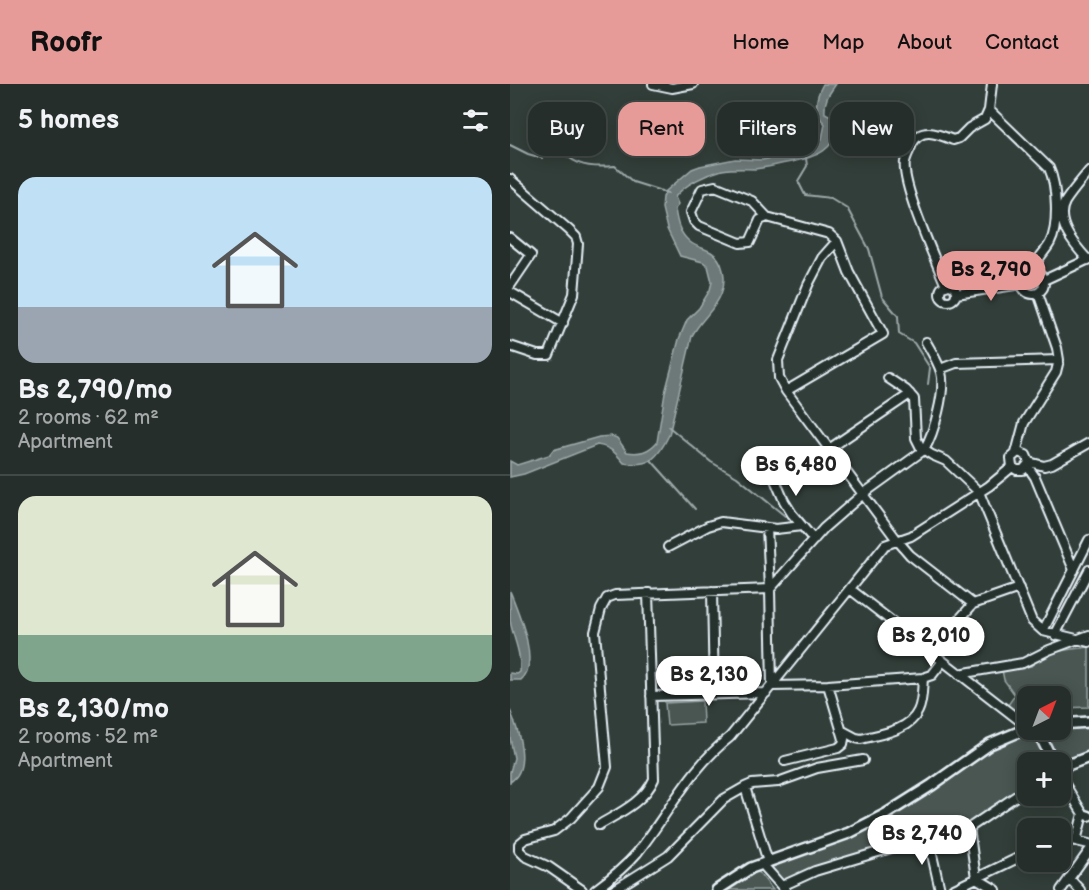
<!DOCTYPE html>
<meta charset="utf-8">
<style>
:root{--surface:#262e2b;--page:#323a37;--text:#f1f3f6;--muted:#a4a8a9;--line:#424a47;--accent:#e69b98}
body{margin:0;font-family:"Balsamiq Sans",sans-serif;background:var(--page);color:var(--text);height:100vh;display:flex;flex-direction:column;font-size:22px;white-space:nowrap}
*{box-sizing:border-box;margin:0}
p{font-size:20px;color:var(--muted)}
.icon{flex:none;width:33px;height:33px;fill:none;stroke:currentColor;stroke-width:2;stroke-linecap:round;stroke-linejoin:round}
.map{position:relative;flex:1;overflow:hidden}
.details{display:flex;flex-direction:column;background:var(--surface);width:510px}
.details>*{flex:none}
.top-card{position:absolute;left:18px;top:18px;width:471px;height:54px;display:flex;gap:12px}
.needle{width:39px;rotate:42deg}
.tools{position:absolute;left:507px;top:602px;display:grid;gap:12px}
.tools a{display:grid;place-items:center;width:54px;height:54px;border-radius:12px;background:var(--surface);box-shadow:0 3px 15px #0003,0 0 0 2px var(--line);font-size:30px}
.price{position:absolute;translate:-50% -51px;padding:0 14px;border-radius:21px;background:#fff;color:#222;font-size:20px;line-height:39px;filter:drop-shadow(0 2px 3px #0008)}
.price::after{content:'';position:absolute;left:50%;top:36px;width:18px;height:14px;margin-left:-9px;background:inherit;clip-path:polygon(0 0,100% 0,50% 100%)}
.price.on{background:var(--accent);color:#111}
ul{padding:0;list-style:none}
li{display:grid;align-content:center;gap:12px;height:318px;padding:0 18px}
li+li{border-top:2px solid var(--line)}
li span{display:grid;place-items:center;height:186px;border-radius:18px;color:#555}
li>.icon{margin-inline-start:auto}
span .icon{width:108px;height:108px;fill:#fffc;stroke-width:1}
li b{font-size:26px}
h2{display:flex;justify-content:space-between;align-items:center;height:72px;padding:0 18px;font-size:26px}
.pill{padding:0 21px;border-radius:18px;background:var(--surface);box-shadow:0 3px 15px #0003,0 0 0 2px var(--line);font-size:21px;line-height:54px}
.pill.on{background:var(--accent);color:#111}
header{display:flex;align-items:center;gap:36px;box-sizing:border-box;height:84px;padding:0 30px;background:var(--accent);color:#111}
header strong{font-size:28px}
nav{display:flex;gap:33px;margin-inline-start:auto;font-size:21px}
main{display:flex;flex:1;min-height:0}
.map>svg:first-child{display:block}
.green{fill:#495651;stroke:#98a4a4;stroke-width:1.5}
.water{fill:#6d7978;stroke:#9ea9ab;stroke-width:1.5}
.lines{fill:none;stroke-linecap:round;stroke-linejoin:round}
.stream{stroke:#9ea9ab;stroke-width:2}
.minor-casing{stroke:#e8f1f8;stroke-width:12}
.major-casing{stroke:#e8f1f8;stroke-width:14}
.minor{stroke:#26332d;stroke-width:8}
.major{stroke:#26332d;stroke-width:9}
</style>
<header>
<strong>Roofr</strong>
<nav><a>Home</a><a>Map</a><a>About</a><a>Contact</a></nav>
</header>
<main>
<section class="details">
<h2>5 homes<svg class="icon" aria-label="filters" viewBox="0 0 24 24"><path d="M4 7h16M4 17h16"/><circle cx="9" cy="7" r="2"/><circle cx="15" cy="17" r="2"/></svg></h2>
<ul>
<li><span style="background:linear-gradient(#bfe0f5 70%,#9aa5b1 0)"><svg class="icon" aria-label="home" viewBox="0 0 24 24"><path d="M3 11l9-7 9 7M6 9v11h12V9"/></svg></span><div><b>Bs 2,790/mo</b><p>2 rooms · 62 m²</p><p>Apartment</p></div></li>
<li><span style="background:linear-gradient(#dfe7d0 75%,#7fa58c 0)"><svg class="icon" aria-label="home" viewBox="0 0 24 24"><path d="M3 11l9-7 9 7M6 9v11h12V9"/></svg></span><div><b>Bs 2,130/mo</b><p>2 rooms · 52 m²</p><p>Apartment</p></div></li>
</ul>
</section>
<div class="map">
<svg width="579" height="806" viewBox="0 0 579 806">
<rect width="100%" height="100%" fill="#323e39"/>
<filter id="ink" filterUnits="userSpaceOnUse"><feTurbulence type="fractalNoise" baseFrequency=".0167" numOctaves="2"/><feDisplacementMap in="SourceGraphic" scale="12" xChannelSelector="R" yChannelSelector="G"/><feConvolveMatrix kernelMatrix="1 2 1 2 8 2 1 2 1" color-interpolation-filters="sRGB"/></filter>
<g filter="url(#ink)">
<path class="green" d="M 579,563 L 579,623 L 551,624 L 550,612 L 518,612 L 517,632 L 510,632 L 498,621 L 505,611 L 494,596 L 492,586 L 521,582 C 535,566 559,566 579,563 Z
M 192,617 L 193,639 L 157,641 L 155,619 Z
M 579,642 L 579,670 L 551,682 L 550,678 L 546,678 L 531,646 Z
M 523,648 L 529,653 L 540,678 L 518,678 L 517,701 L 465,737 L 337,773 L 272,797 L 260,782 L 348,749 L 428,701 L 485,662 L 512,650 Z
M 247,786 L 263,806 L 214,806 Z"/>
<path class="water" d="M 313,0 L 326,0 C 319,10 314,16 315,29 L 323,33 C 333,67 303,74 276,79 C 266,81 256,84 245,85 C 234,85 223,84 212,86 C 197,90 175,100 165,113 L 168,120 L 165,125 C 167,138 169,149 180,158 C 186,163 194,164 201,168 C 214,176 217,196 211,210 C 205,226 190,236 182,252 L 159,351 C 148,374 140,383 114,379 C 105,368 100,363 87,361 L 14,390 L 0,393 L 0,377 L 7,381 L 39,371 L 43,366 L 89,353 L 102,352 L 107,354 L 117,368 C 130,370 138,368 147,358 L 155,309 L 169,255 L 177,236 L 189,224 L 200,206 L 202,198 L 198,182 L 193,178 L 170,172 L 157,145 L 152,124 L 153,113 L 156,107 L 182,85 L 190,82 L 225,75 L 253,76 L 304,63 L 312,55 L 315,40 C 303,28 305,14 313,0 Z
M 0,507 C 8,527 31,580 11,596 L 0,596 L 0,589 L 7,590 L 10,588 C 11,566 3,555 0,536 C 0,527 0,516 0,507 Z
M 0,626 C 8,645 22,685 0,698 L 0,688 L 4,674 L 0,654 Z"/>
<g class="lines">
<path class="stream" d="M 0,61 L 18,70 L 32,74 L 39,57 C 64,79 70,85 105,82 L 123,98 L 158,109
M 296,74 L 297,82 L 288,97 L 295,111 L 321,114 L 337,124 L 359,165 L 372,213 L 388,232 L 389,250 L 404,259 L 420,284 L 418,300
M 159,343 L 201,378 L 227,393 L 275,432
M 141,376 L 185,425"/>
<defs>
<path id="minor" d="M 143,0 L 162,4 L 183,0
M 479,26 L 539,84 C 547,101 549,142 540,159 C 534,170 525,175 523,188
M 370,58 L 384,46 L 391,46 L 405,54
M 0,95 L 59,146 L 66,153 L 68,160 L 64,210 L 39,271 L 27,271 L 0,262
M 257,133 L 250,136 L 240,158 L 230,159 L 189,142 L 184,137 L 181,128 L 192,105 L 205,102 L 242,117 L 257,133 L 319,150 L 327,157 L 339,188 L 373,250 L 276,307
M 0,154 L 21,171 L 0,202
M 327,157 L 312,174 L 298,201 L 268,276 L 269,294 L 276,307 L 387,456 L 400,471 L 463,520 L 509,504
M 578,176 C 565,162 544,138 555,118 C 562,107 571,97 579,87
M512 199a11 11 0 1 1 22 0a11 11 0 1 1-22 0Z
M 534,196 L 579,175
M430 209a8 8 0 1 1 16 0a8 8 0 1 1-16 0Z
M 436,202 C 426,177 391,100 395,78 C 396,72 400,66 402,60 C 411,42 428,50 443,56 L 449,54 L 459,44 L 475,35 L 479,26 L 482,0
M 0,208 L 53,239
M 446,210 L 512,200
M 430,285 L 446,279 L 549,276
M 378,294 L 396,306 L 404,315 L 406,354 L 411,364 L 422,371 L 436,377 L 469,408 L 522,537 L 533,547 L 579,558
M 319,365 L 400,310
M 506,369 L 514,339 L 546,288 L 549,276 L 547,264 L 528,209
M 257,377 L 274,417 L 282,430 L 304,456
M 519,378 L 534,382 L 542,380 L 579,359
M 502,383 L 501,374 L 508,368 L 516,371 L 519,378
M 502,383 L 507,386 L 513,386 L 519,379
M 518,383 L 525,393 L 564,486
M 257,444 L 260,505 L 314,444 L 353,410 L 414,366 C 424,349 436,307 431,288 C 428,278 421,267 416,258
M 158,463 L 198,442 L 211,438 L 266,445 L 292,442
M 340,505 L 518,643
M 202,507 L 204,610
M 447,538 L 463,520
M 533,547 L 579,456
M 545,551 L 579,486
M 449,590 L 513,579 L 539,566 L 579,551
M 141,612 L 256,609
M 331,646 L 346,654 L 351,655 C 370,650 399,647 408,627 C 413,617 412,604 413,594
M 275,677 L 328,664 L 333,660 L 334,655 L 318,601
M 550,692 L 573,730 L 579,732
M 235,703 L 258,778
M 573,730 L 566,757 L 579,760
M 89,741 C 109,729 134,718 144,695 L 138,509
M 459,744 L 466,794 L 486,806
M 418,753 L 430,806
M 550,754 L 566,757
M 252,780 L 275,806
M 559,794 L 570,806
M 272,802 L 305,787 L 418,753 L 459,744 L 518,704
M 72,806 L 39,783 L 15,772 L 9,766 L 9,760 L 15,755 L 44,747 L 61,734 L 89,703 L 97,683 L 85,548 L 91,525 L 97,514 L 105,511 L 260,505 L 262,602 L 318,601 L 413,594 L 422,591 L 433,577
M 85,806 C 100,795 115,783 127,769 C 159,729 179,685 220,653 L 375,461 L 401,452 L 479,402 L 502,383
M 104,806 L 158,772 L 214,715 L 235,703 L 242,700 L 268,698 L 307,684 L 353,676
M 442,806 L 518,769
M 551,806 L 579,767"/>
<path id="major" d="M 550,640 L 579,638
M 527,645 L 543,678
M 550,684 L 579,673
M 207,806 L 241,784 L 339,749 L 376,730 L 422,701 L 480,660 L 518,644"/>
</defs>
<use href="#minor" class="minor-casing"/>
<use href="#major" class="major-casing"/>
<use href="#minor" class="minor"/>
<use href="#major" class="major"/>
</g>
</g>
</svg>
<div class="tools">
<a><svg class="needle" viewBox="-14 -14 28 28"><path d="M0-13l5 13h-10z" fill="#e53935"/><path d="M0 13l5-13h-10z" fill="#a4a8a9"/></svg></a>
<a>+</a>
<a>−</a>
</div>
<b class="price on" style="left:481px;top:218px">Bs 2,790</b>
<b class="price" style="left:286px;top:413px">Bs 6,480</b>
<b class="price" style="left:421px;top:584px">Bs 2,010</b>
<b class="price" style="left:199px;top:623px">Bs 2,130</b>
<b class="price" style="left:412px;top:782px">Bs 2,740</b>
<div class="top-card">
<a class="pill">Buy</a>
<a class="pill on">Rent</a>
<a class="pill">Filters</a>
<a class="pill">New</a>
</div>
</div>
</main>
